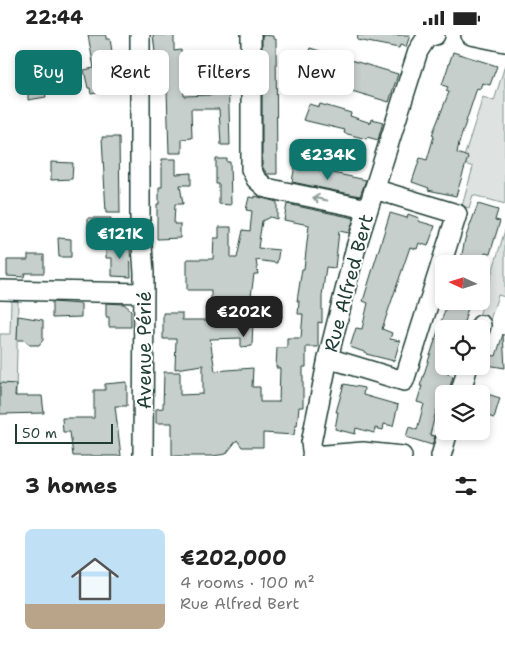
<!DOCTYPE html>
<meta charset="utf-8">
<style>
:root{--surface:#fff;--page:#f6f6f6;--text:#222;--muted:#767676;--accent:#0f766e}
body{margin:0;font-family:"Shantell Sans",sans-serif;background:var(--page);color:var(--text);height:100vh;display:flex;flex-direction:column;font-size:19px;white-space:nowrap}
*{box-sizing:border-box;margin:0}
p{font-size:16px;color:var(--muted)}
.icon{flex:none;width:28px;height:28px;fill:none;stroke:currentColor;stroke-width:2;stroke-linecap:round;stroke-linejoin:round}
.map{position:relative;height:421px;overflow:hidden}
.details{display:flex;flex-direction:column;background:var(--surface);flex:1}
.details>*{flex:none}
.top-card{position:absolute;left:15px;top:15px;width:475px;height:45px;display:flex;gap:10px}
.needle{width:32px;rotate:274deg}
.controls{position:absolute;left:435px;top:220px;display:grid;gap:10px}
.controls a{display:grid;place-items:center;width:55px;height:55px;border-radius:8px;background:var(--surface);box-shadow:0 2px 8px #0003;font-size:25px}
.scale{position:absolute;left:15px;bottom:12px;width:98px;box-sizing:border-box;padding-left:5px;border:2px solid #1f3d34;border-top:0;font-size:14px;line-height:18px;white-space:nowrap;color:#1f3d34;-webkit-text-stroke:4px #fff;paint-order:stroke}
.price{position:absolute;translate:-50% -42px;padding:0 11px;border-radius:10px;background:var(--accent);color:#fff;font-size:16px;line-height:32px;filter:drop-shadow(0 1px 2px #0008)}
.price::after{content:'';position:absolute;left:50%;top:30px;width:15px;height:11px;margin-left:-8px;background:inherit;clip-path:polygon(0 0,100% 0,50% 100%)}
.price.active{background:#222;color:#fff}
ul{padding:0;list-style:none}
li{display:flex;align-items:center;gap:15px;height:125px;padding:0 25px}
li span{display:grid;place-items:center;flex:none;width:140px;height:100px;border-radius:8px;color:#555}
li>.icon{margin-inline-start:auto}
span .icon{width:60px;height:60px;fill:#fffc;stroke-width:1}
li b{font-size:21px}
h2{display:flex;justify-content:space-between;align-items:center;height:60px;padding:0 25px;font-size:21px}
.chip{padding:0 18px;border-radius:8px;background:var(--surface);box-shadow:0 2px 8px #0003;font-size:18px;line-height:45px}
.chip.active{background:var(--accent);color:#fff}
.status{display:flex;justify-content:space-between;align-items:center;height:35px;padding:0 25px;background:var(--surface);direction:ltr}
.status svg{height:14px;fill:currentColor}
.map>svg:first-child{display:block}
.green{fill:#dee3e2;stroke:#7e908b}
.building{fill:#c7cfcc;stroke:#1f3d34}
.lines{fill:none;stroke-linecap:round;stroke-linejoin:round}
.minor-casing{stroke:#1f3d34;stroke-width:22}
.minor{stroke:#fff;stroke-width:19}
.oneway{stroke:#8f9e9a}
.labels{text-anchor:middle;stroke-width:4;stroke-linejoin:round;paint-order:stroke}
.street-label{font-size:19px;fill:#1f3d34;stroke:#fff}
</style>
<div class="status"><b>22:44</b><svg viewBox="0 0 49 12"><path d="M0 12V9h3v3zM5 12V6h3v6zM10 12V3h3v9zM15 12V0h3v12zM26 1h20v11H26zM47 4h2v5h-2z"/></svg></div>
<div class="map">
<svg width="505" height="421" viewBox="0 0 505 421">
<rect width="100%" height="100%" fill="#fff"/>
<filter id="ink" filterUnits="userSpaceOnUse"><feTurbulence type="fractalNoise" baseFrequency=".02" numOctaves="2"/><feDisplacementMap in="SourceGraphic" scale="10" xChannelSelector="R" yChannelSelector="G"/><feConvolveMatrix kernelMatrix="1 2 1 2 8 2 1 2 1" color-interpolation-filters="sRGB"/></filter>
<g filter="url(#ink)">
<path class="green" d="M 505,30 L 505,169 L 473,160 L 469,173 L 462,171 L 473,132 L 462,128 L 483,62 L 494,66 Z
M 505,195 L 505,262 L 498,260 L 481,313 L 481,294 L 475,294 Z
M 11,266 L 18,266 L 16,361 L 0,361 L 0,299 L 10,299 Z"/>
<path class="building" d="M 88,0 L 106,0 L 106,4 L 110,4 L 113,23 L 106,24 L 111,55 L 91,59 L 90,53 L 88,53 L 84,35 L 94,33 Z
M 153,0 L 174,0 L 174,16 L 181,15 L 184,61 L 212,60 L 210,39 L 228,38 L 230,110 L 221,110 L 219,74 L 191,74 L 192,103 L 182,104 L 182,118 L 169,118 L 166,25 L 156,26 Z
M 262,0 L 273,1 L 273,4 L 276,4 L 277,139 L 267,139 L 262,131 Z
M 358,0 L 410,0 L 406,12 L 400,10 L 399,13 L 357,5 Z
M 310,13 L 398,39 L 389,67 L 301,41 Z
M 453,17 L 497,31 L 490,50 L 482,48 L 480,54 L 477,53 L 459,108 L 457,118 L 468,122 L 456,161 L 428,155 L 429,153 L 412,147 L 420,123 L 427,125 L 434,101 L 432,100 L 449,57 L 446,56 L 448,52 L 442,50 Z
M 39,25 L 46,62 L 28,65 L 28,29 Z
M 309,69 L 319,72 L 320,69 L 334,73 L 351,78 L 350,81 L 371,88 L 372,84 L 383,87 L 378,105 L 367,102 L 366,104 L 344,98 L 345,95 L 303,85 Z
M 102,102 L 119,102 L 120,178 L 106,178 Z
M 162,124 L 176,124 L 176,139 L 191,138 L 191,150 L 180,150 L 183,169 L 175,169 L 174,189 L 180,189 L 180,203 L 157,204 L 157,169 L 159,169 L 159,152 L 162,152 Z
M 216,124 L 227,124 L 227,127 L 230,127 L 231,170 L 219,169 L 219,149 L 216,149 Z
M 51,127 L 73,128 L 72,144 L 51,145 Z
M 295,130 L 366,145 L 360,161 L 292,147 Z
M 255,161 L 277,167 L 277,184 L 270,182 L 262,186 L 258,213 L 279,215 L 277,228 L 256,225 L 258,239 L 254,239 L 251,262 L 254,261 L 252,311 L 241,312 L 241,303 L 210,304 L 215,336 L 253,333 L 252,352 L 260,352 L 260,367 L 279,367 L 280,333 L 276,333 L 277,313 L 287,313 L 287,303 L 301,303 L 303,279 L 298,279 L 299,266 L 297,266 L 302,234 L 304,234 L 309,190 L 284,185 L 287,169 L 354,183 L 349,198 L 339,196 L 335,233 L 326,232 L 322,261 L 322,288 L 318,287 L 318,312 L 306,312 L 306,332 L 303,332 L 303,372 L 299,372 L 297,391 L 295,391 L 294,400 L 263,398 L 263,412 L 242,412 L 237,405 L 226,419 L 213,421 L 172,421 L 172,388 L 156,388 L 156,374 L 163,373 L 164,337 L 180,337 L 180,360 L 203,359 L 203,330 L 175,334 L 176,304 L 163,304 L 163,278 L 182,278 L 182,285 L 211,285 L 211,255 L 187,255 L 187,224 L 213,224 L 214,203 L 219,203 L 219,192 L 231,192 L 231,223 L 237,223 L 243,195 L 250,196 L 252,176 L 246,175 L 249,162 L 255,163 Z
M 478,169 L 498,175 L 495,185 L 500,186 L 490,219 L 485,218 L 481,229 L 460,229 L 465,204 Z
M 390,178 L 407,183 L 408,179 L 419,183 L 418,186 L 435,191 L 428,211 L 419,208 L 417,214 L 410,212 L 382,294 L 392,298 L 390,304 L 400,306 L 394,326 L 366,319 L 367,318 L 350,312 L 356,293 L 362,294 L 368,268 L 363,266 Z
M 88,183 L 111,183 L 111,201 L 88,200 Z
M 58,203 L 71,204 L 71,222 L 59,222 Z
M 106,209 L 130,210 L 131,242 L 112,241 L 112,223 L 106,223 Z
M 28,220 L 44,220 L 44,238 L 25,238 L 24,242 L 7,241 L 7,225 L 28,225 Z
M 448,266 L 470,266 L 462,294 L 444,294 L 444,331 L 450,331 L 448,339 L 453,341 L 448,359 L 444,359 L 444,366 L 440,365 L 435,380 L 430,400 L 435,401 L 432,410 L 406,402 L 409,392 L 417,395 L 424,369 L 417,367 L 422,351 L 420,351 Z
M 52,267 L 81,269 L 81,282 L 52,283 Z
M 106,268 L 124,269 L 131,275 L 131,292 L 109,292 L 109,282 L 106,282 Z
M 18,281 L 43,285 L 43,305 L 39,310 L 30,310 L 24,305 L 17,305 Z
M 503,299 L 505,333 L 481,329 L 481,319 L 496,321 Z
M 127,347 L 127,371 L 115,371 L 121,421 L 73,421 L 70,397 L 63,397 L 62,383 L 94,383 L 94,355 L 105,355 L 105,349 Z
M 0,348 L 16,349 L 15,361 L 42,361 L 44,378 L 0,379 Z
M 344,349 L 364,353 L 363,360 L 398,370 L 393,391 L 384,389 L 383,395 L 375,393 L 374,398 L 356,393 L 355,399 L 335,394 L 338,377 L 336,377 Z
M 481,357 L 500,363 L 494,383 L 481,379 Z"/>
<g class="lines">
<defs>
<path id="minor" d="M 140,0 L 140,183 L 144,238 L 143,421
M 251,0 L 251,134 L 256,144 L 266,153 L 368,174
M 471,0 L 505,7
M 0,255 L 144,258
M 480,294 L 481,290
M 328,323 L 404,346 L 457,179 L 374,154
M 460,359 L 468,331
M 312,421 L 363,417 L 402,421
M 313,421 L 311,408 L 328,323 L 356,212 L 418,16 L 427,2 L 435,0
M 441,421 L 448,396"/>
</defs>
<use href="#minor" class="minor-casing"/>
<use href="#minor" class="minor"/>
</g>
<defs><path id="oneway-shaft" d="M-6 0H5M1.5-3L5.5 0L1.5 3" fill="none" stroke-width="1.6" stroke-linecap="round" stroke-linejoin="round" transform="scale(1.25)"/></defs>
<use class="oneway" href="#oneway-shaft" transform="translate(320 164) rotate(-168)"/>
</g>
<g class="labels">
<g class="street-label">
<text transform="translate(348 248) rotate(-75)" y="7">Rue Alfred Bert</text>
<text transform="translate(144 315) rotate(-90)" y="7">Avenue Périé</text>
</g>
</g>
</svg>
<div class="controls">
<a><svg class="needle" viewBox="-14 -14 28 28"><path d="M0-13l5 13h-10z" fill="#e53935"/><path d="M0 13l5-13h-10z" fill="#767676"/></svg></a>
<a><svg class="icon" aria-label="locate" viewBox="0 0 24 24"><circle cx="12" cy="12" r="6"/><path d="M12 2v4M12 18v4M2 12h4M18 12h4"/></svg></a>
<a><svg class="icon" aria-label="layers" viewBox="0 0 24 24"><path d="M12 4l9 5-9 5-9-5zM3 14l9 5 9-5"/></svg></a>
</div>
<div class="scale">50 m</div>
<b class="price" style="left:328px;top:146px">€234K</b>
<b class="price" style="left:120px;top:225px">€121K</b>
<b class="price active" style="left:244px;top:303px">€202K</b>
<div class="top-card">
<a class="chip active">Buy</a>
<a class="chip">Rent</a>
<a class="chip">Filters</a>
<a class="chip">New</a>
</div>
</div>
<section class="details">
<h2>3 homes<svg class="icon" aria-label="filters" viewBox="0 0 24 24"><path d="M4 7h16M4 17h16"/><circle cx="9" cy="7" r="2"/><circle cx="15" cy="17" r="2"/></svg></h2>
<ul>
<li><span style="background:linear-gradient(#bfe0f5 75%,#b9a48a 0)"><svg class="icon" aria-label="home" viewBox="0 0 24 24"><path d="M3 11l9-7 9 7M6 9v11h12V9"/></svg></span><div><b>€202,000</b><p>4 rooms · 100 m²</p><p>Rue Alfred Bert</p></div></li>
</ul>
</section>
